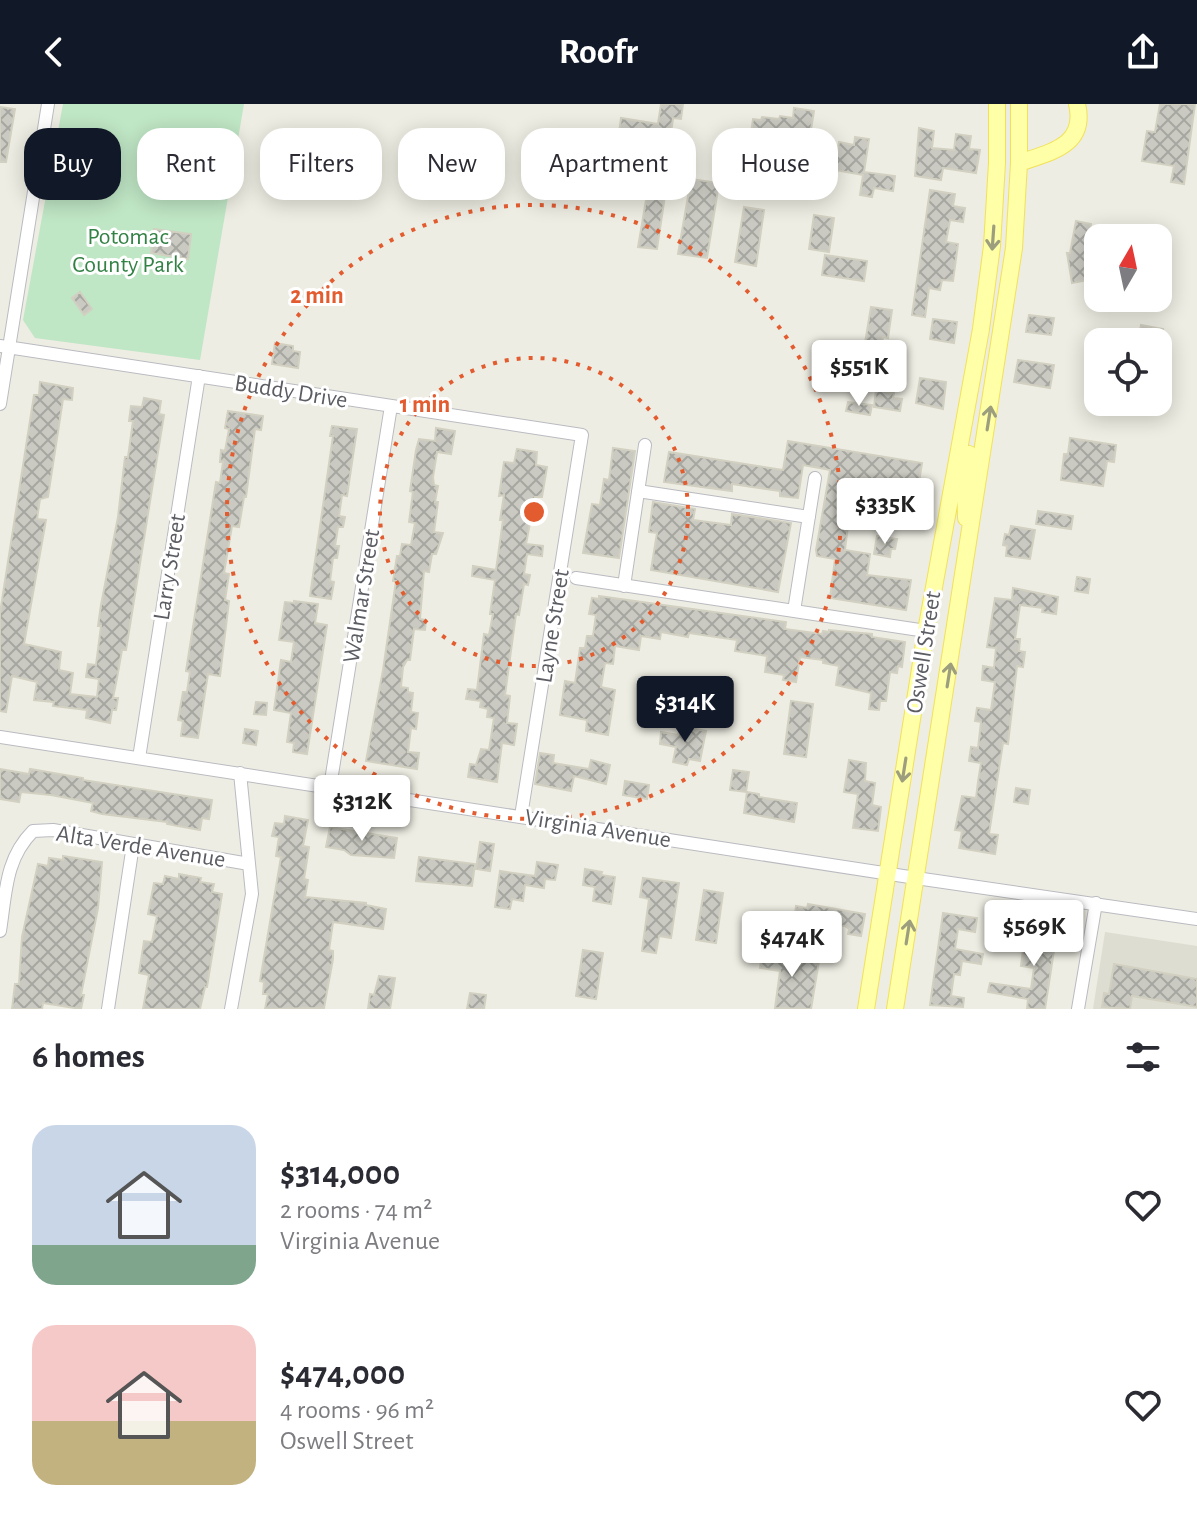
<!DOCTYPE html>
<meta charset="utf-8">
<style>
:root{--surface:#fff;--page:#f2f2f3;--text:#2b2b33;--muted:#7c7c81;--accent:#111827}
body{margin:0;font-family:"Alegreya Sans",sans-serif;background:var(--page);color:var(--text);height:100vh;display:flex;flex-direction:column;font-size:30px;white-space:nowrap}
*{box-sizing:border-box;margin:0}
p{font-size:26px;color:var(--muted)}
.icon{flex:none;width:44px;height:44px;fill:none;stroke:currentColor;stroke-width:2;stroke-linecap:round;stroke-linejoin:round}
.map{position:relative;height:905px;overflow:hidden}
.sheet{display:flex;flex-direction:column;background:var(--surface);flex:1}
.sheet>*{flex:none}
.guide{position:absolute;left:24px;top:24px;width:1150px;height:72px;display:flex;gap:16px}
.needle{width:52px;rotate:9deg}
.controls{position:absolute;left:1084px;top:120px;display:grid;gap:16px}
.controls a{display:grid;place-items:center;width:88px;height:88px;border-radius:16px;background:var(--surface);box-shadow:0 4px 20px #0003;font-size:40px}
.price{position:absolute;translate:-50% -68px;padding:0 18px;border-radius:8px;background:#fff;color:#222;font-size:26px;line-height:52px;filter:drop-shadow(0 2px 4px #0008)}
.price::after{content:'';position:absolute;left:50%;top:48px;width:24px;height:18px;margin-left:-12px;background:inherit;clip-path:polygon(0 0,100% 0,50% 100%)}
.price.current{background:var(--accent);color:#fff}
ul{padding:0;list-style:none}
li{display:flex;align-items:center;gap:24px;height:200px;padding:0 32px}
li span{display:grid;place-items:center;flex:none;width:224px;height:160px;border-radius:24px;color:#555}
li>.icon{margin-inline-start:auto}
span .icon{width:96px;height:96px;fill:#fffc;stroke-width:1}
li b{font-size:34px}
h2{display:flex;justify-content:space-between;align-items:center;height:96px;padding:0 32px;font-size:34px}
.pill{padding:0 28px;border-radius:24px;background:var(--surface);box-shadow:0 4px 20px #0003;font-size:28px;line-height:72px}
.pill.current{background:var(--accent);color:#fff}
header{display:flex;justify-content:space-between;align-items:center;height:104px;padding:0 32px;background:var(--accent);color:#fff;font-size:36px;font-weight:600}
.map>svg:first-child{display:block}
.education{fill:#deddd1}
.park{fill:#bfe6c5}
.building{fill:url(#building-cross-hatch);stroke:#d2d0c1;stroke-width:2}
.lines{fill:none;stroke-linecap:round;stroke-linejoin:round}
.minor-casing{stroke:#babbc1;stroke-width:14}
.major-casing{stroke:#f2e158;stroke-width:18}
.minor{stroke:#fff;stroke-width:12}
.major{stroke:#feffa6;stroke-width:16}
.oneway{stroke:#9c9e7e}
.ring{fill:none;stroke:#e35c30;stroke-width:4;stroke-dasharray:4 8}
.labels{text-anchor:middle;stroke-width:6;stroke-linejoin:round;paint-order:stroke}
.park-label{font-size:24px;fill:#338245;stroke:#fff}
.street-label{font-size:24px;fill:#5b5d63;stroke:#fff}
.centre{fill:#e35c30;stroke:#fff;stroke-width:4}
.ring-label{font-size:24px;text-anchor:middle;font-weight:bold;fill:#e35c30;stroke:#fff;stroke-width:6;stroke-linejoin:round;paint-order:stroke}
</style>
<header><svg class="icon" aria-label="back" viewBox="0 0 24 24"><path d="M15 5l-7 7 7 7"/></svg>Roofr<svg class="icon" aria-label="share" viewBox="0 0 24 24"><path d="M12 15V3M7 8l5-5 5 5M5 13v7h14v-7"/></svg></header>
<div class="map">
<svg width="1197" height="905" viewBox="0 0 1197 905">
<defs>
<pattern id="building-cross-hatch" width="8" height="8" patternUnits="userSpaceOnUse" patternTransform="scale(2)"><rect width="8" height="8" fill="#cacac2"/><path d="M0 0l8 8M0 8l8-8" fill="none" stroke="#a7a7a1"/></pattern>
</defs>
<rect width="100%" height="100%" fill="#eeede3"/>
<path class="education" d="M 1105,828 L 1197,842 L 1197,905 L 1093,905 Z"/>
<path class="park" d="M 63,0 L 244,0 L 200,256 L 35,234 L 23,216 Z"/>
<path class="building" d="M 661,0 L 683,0 L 681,15 L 673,14 L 669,45 L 672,45 L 657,145 L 638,143 L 654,49 L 617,44 L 621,14 L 658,20 Z
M 1160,0 L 1195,0 L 1184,80 L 1171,78 L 1174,62 L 1142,57 L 1147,27 L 1155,28 Z
M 0,3 L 15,5 L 6,58 L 0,58 Z
M 794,4 L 814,7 L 807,50 L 815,51 L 813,62 L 806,61 L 805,67 L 793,65 L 794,60 L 791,59 L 794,37 L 763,33 L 761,45 L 742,42 L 744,28 L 751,29 L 753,15 L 761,16 L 762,13 L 779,15 L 780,12 L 793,14 Z
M 919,24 L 934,27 L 932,44 L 954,46 L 956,30 L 971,32 L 969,45 L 980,46 L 976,69 L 943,64 L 941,76 L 915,72 Z
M 855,33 L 869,35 L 864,68 L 895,72 L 893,87 L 874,84 L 872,93 L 860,91 L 863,71 L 835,66 L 839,38 L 854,41 Z
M 691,75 L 719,79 L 707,154 L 678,150 Z
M 930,86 L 955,90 L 953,102 L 965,104 L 963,118 L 950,116 L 946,138 L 958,140 L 953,177 L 942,176 L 940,186 L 929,184 L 925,213 L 912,211 Z
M 744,103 L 764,106 L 756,162 L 735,158 Z
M 814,111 L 834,114 L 829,148 L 809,145 Z
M 1076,117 L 1091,120 L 1085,155 L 1088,176 L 1072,179 L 1067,149 L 1070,149 Z
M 154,125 L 191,130 L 188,155 L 151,149 Z
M 825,151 L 867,157 L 864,177 L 822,171 Z
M 80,188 L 92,205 L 84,211 L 72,194 Z
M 871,203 L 892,206 L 888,234 L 883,233 L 882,242 L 865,239 Z
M 1029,211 L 1054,214 L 1051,231 L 1026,228 Z
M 933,215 L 957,218 L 954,239 L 930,235 Z
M 1141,221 L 1163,225 L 1161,238 L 1138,238 Z
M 275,239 L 293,242 L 293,247 L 300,248 L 298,264 L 272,260 Z
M 1018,256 L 1054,261 L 1050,284 L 1014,278 Z
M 920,274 L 946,278 L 943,305 L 916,299 Z
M 40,278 L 73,284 L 72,296 L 63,295 L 48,393 L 40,395 L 37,415 L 46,416 L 24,540 L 61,548 L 59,566 L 73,569 L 70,590 L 97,593 L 99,575 L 86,573 L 88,560 L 96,561 L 101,522 L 98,522 L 101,501 L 118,413 L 125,353 L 128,353 L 133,317 L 129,317 L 131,302 L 142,303 L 144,294 L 161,297 L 159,310 L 164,311 L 126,546 L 122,546 L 117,574 L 113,594 L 118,594 L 116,606 L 112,606 L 110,619 L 86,614 L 87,606 L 53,602 L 54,598 L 34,596 L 37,578 L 12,572 L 6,608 L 0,607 L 0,509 L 34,291 L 39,291 Z
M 876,286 L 894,289 L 893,294 L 902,295 L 900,307 L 874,303 Z
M 848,298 L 872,301 L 870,311 L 846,307 Z
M 228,307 L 263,312 L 261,326 L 255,325 L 246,393 L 244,393 L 239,423 L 232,422 L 224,469 L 229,470 L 225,496 L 229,497 L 220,572 L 208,570 L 198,634 L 181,632 L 183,617 L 178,616 L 183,588 L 187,588 L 190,568 L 186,567 L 216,378 L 220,379 L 223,358 L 220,358 L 221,346 L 225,347 L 229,325 L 225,324 Z
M 332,322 L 357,325 L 347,392 L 342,391 L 339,412 L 345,413 L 343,423 L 338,423 L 335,442 L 339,442 L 337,454 L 333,454 L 330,477 L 334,478 L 331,495 L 310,492 L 333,332 L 330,332 Z
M 436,324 L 455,327 L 451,350 L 437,348 L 433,373 L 434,381 L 438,382 L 435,398 L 438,398 L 434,428 L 443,429 L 436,450 L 432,450 L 429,468 L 424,467 L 420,515 L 426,516 L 425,526 L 414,525 L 410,556 L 407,556 L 403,563 L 401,583 L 408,584 L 408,588 L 413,589 L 411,608 L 418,609 L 416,625 L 411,624 L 408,648 L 419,649 L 417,665 L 366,657 L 383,566 L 396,477 L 393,477 L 397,452 L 400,452 L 402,440 L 411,441 L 415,419 L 409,418 L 413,388 L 410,387 L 416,346 L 419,335 L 435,337 Z
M 1070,334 L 1116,341 L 1114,358 L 1107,357 L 1103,382 L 1061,376 L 1064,350 L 1068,350 Z
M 788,337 L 922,359 L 916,398 L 922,398 L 920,411 L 915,410 L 914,420 L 898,418 L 899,394 L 863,388 L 858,424 L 848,422 L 845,446 L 870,450 L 867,471 L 911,476 L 906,506 L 830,494 L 835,455 L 817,452 L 816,446 L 830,366 L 803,361 L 798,394 L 780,392 L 780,387 L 732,380 L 732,387 L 664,378 L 669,348 L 783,366 Z
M 613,344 L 635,347 L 619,454 L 583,449 L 592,400 L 600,401 L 604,375 L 609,376 Z
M 517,345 L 537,348 L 536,361 L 547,363 L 542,393 L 535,393 L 526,440 L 543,442 L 542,452 L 527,450 L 524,470 L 530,471 L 528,481 L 524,480 L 519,511 L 516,510 L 505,591 L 510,592 L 507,619 L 517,620 L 514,641 L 502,639 L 497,678 L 468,673 L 470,660 L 476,661 L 481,645 L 489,646 L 494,614 L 487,613 L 488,605 L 480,603 L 481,597 L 466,595 L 468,585 L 477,586 L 484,530 L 489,531 L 493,510 L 490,510 L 495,476 L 472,472 L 473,462 L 496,466 L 503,416 L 500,416 L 504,391 L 499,392 L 504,358 L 514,359 Z
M 653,398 L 695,405 L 693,416 L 731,421 L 732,410 L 791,419 L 778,488 L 651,466 L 657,429 L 649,428 Z
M 1038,407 L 1073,412 L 1071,425 L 1036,420 Z
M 1011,422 L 1035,426 L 1030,455 L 1006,452 L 1007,442 L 1003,441 L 1005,430 L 1009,431 Z
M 877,432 L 897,435 L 895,445 L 891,445 L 890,453 L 874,450 Z
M 1077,473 L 1090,475 L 1088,489 L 1075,487 Z
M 1013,484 L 1058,493 L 1056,510 L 1042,508 L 1043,504 L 1020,501 L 1015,535 L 1020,535 L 1019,547 L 1025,548 L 1023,563 L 1017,562 L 1008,640 L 1003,639 L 989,730 L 998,731 L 995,750 L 959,744 L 962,727 L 955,726 L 962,692 L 976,694 L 978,678 L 981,659 L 969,657 L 971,643 L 978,644 L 981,618 L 975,617 L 977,604 L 991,606 L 995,578 L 982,576 L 983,562 L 994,564 L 996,544 L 987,543 L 995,494 L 1012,496 Z
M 599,492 L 786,518 L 785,525 L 822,530 L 823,527 L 829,528 L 829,526 L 872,530 L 872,533 L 905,538 L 902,563 L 898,562 L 897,569 L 890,568 L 886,597 L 880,597 L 879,606 L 869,605 L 871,589 L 836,581 L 839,562 L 823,559 L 823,556 L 800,553 L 796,578 L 783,576 L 784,571 L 765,568 L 767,552 L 735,547 L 737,536 L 689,529 L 688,533 L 661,528 L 660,535 L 641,532 L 639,546 L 615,542 L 613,560 L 605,559 L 601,583 L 615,586 L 608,631 L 586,627 L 587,616 L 560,611 L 565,577 L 575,579 L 580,544 L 585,544 L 587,532 L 593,532 L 596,511 L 589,510 L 592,494 L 599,495 Z
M 294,497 L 318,500 L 315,519 L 327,521 L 307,650 L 293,648 L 294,639 L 287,638 L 291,609 L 274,606 L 281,556 L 291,558 L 294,538 L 279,536 L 285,498 L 294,499 Z
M 791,597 L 813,600 L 806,653 L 784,650 Z
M 256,598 L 267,599 L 266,611 L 254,610 Z
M 680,622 L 706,627 L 700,657 L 689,655 L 687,661 L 673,658 L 676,643 L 660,640 L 661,628 L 678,631 Z
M 245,625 L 258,627 L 256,641 L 243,639 Z
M 540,649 L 554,651 L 553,659 L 589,665 L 591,656 L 610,661 L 606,680 L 574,672 L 571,687 L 535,680 Z
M 849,656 L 866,659 L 865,677 L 875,679 L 872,701 L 881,703 L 878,727 L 853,724 L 858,690 L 844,688 Z
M 0,665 L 29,670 L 30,665 L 83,674 L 83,676 L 212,696 L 209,715 L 202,714 L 200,726 L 167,720 L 167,718 L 102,710 L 91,707 L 93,699 L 51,691 L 21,688 L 19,698 L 0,695 Z
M 733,666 L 749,668 L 746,688 L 730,686 Z
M 625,677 L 649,681 L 647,695 L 623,691 Z
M 1016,684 L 1030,686 L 1028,700 L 1014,698 Z
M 747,688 L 759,690 L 759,693 L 797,699 L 794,718 L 744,709 Z
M 285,712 L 308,716 L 303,742 L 309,743 L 304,775 L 308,776 L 305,793 L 366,799 L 366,801 L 386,805 L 383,825 L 333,818 L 329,846 L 333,847 L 333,855 L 324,904 L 265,905 L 268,890 L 263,890 L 264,878 L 260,877 L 281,753 L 276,752 L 279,733 L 272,732 L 275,719 L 284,720 Z
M 330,723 L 397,734 L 394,754 L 351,751 L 344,746 L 326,743 Z
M 480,738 L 494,740 L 490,767 L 476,765 Z
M 63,752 L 102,758 L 98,804 L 81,891 L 84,891 L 81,905 L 43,899 L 42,905 L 12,905 L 15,880 L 19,880 L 22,833 L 38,760 L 48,762 L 49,754 L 63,756 Z
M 419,753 L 475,760 L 472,782 L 416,777 Z
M 537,758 L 558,761 L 555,776 L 545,775 L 544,784 L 525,781 L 523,797 L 512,795 L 510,805 L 495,803 L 500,767 L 535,772 Z
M 585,765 L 602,768 L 601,771 L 615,773 L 611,800 L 593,797 L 595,783 L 583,781 Z
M 179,770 L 201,774 L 200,778 L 214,780 L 212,788 L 222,790 L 207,883 L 205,883 L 200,905 L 143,905 L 149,871 L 139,869 L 144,837 L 152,838 L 157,812 L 148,810 L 154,779 L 163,780 L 165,772 L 179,775 Z
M 643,774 L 679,779 L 671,834 L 659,832 L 656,849 L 642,847 L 649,795 L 640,793 Z
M 704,786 L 723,789 L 716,839 L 696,836 Z
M 808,800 L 865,810 L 861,832 L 848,830 L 849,825 L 845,822 L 816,818 L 815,828 L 802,826 L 803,819 L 794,818 L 796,802 L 807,804 Z
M 943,809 L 977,814 L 975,828 L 958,825 L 955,845 L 983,850 L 981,860 L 962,857 L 960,871 L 954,870 L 951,892 L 964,894 L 963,903 L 930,901 Z
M 1026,823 L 1057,827 L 1045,905 L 1027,905 L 1028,895 L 988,888 L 990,879 L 1031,885 L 1034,864 L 1021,862 L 1024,838 L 1021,838 Z
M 763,844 L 782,846 L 781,851 L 819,857 L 811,905 L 775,904 L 780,867 L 760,864 Z
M 583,846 L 603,849 L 596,895 L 576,892 Z
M 1114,860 L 1197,875 L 1197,903 L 1132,892 L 1130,905 L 1102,903 L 1104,889 L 1109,890 Z
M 379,872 L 395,874 L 390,905 L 368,905 L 370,890 L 374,891 Z
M 470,889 L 486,891 L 484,905 L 467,905 Z"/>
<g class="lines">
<defs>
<path id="minor" d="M 0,242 L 582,331 L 521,712
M 0,300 L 48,0
M 638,387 L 809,413
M 576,474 L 926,527
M 624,482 L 645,341
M 794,507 L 815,374
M 0,633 L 916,774 L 1197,815
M 139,654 L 199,272
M 330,683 L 391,302
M 0,827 C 6,789 5,755 33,727 L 53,726 L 249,760
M 108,905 L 133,741
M 231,905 L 252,790 L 240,669
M 1078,905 L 1096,799"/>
<path id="major" d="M 1019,59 C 1050,48 1087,42 1077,0
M 966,414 L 965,373 L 969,350
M 866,905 L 926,527 L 981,225 L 992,142 L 997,59 L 997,0
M 895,905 L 1014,144 L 1019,59 L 1019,0"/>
</defs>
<use href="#minor" class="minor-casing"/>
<use href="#major" class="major-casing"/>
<use href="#minor" class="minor"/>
<use href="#major" class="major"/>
</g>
<defs><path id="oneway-shaft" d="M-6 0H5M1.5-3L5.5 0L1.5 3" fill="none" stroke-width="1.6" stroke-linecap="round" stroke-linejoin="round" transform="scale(2)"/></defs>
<g class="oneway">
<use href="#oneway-shaft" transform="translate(993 134) rotate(94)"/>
<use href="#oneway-shaft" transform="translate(989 314) rotate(-81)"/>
<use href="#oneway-shaft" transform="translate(949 571) rotate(-81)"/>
<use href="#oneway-shaft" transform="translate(904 666) rotate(99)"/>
<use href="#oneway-shaft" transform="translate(908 828) rotate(-81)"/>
</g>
<g class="ring">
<circle cx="534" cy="408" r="154"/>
<circle cx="534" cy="408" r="307"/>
</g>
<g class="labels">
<g class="park-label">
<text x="128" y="140">Potomac<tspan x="128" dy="28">County Park</tspan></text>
</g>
<g class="street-label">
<text transform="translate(291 287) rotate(9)" y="8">Buddy Drive</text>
<text transform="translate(169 463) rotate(-81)" y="8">Larry Street</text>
<text transform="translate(361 492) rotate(-81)" y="8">Walmar Street</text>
<text transform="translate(552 522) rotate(-81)" y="8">Layne Street</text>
<text transform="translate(923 548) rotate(-81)" y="8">Oswell Street</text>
<text transform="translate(598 724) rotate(9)" y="8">Virginia Avenue</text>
<text transform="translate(141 742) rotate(9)" y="8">Alta Verde Avenue</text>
</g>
</g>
<circle cx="534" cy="408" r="12" class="centre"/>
<g class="ring-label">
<text x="317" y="199">2 min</text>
<text x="425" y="308">1 min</text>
</g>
</svg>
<div class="controls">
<a><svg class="needle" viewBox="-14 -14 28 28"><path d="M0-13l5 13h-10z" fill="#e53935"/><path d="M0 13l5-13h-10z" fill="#7c7c81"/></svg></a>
<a><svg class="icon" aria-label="locate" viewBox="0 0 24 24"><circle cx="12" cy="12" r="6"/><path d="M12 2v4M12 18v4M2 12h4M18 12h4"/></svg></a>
</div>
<b class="price" style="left:859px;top:304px">$551K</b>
<b class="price" style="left:885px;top:442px">$335K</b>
<b class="price current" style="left:685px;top:640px">$314K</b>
<b class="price" style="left:362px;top:739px">$312K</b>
<b class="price" style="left:1034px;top:864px">$569K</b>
<b class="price" style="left:792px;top:875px">$474K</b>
<div class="guide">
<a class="pill current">Buy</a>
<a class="pill">Rent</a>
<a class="pill">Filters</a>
<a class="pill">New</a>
<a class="pill">Apartment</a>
<a class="pill">House</a>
</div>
</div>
<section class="sheet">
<h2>6 homes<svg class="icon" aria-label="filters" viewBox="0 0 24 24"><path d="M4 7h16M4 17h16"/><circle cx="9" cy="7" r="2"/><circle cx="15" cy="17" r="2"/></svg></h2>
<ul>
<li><span style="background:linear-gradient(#c9d6e8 75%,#7fa58c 0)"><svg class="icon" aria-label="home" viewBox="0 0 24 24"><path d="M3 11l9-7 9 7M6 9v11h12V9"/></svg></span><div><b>$314,000</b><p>2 rooms · 74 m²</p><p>Virginia Avenue</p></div><svg class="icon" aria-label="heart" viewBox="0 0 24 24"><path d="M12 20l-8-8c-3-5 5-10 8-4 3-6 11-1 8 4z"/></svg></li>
<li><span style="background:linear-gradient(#f6c9c9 60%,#c2b280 0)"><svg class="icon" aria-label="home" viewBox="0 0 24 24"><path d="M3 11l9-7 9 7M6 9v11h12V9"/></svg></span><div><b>$474,000</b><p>4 rooms · 96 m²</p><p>Oswell Street</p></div><svg class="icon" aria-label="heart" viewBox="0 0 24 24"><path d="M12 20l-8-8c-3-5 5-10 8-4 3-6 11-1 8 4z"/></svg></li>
</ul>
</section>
